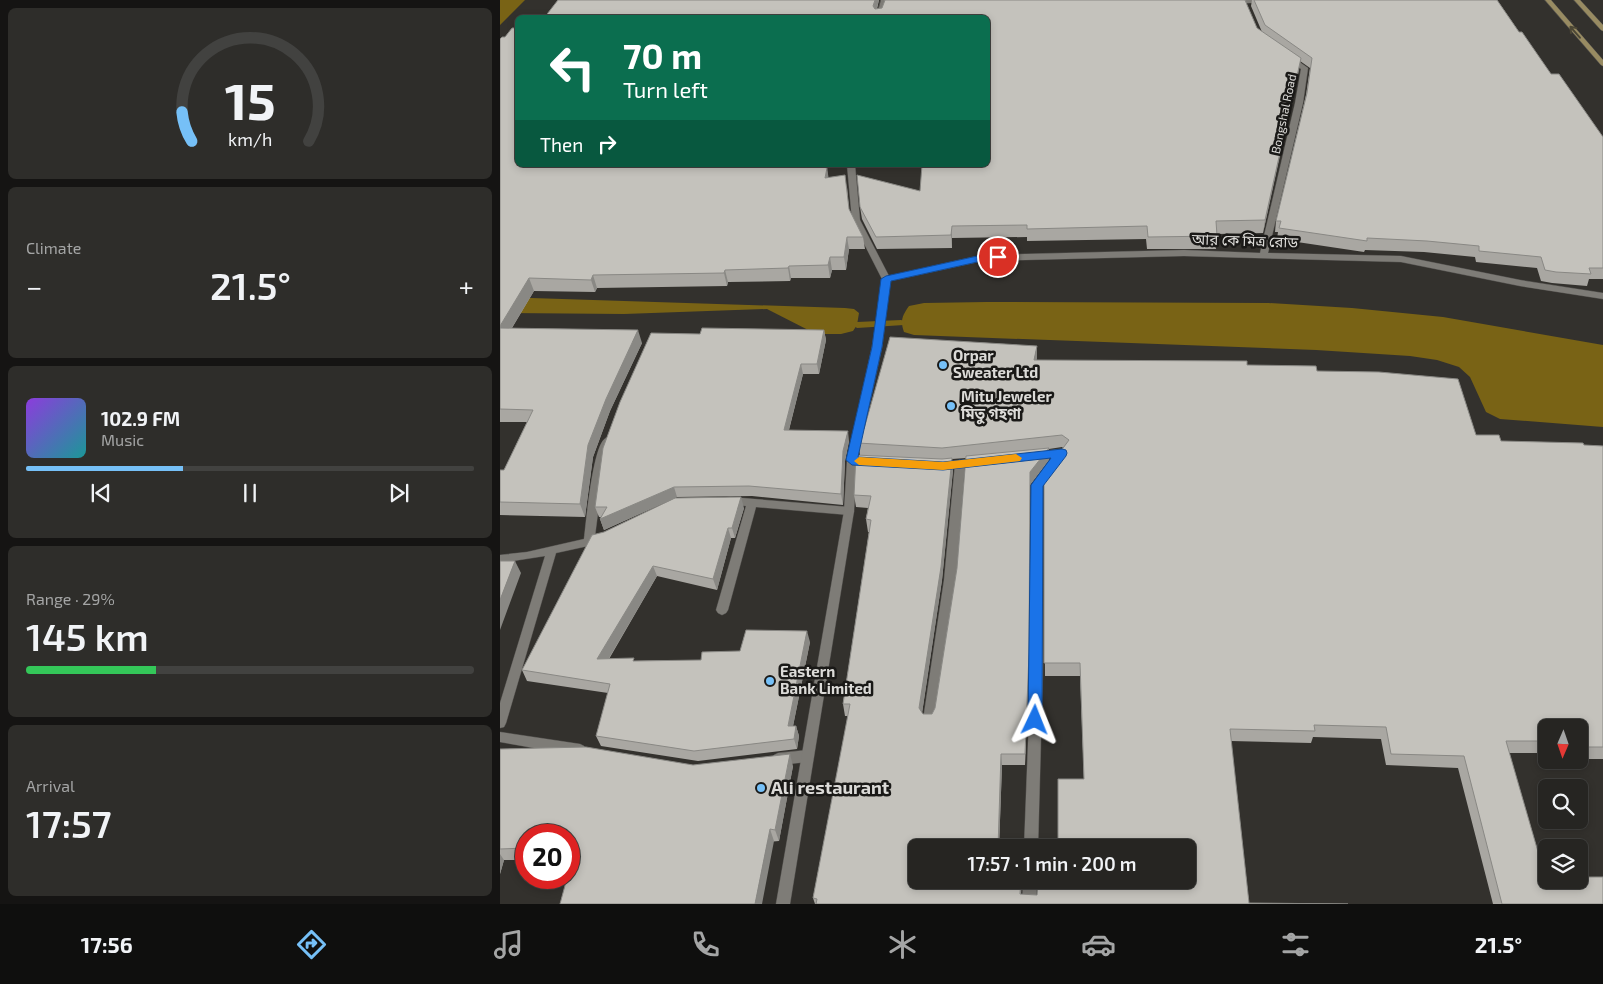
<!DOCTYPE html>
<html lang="en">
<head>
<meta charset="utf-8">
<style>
  :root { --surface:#262522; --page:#2e2d2a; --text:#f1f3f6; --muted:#a4a5a5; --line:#424240; --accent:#76c0f7 }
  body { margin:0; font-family:"Exo 2","Noto Sans Bengali",sans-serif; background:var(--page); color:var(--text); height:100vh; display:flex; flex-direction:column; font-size:19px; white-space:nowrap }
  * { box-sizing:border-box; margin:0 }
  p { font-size:16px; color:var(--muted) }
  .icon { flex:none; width:28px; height:28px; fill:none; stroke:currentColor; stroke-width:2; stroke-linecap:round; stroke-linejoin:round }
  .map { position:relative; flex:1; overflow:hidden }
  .details { display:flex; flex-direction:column; gap:8px; padding:8px; background:#151413; width:500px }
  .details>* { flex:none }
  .guide { position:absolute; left:15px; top:15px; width:475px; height:152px; border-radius:8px; box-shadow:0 2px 8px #0003,0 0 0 1px var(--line); background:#0b6e4f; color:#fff; overflow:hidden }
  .needle { width:32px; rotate:182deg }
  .buttons { position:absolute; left:1038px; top:719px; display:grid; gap:10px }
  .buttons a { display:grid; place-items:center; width:50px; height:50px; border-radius:8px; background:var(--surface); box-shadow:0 2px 8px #0003,0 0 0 1px var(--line); font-size:25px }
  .speed { position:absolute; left:15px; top:824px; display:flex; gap:10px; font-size:25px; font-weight:700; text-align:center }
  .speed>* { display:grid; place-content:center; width:65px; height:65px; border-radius:50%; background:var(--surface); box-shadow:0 2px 8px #0003,0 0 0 1px var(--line); line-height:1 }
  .speed .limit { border:8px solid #d22; background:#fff; color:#111 }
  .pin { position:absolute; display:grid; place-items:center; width:42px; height:42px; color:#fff; margin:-21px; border:2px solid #fff; border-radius:50%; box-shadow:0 1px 5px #0007 }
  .me { position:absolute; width:55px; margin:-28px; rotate:2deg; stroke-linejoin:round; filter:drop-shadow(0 0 4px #0008) }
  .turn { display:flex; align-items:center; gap:18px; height:105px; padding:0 25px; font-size:22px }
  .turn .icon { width:65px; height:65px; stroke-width:2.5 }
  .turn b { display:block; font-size:35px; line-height:42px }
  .then { display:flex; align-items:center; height:48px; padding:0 25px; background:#0003; gap:10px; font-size:19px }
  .big { font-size:38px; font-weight:600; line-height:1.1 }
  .details .card { flex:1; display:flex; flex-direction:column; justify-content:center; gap:8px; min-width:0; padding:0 18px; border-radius:8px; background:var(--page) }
  .details .dial { align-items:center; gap:0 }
  .dial svg { height:130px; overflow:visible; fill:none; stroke:var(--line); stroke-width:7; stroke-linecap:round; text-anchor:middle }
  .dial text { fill:var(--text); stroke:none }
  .song { display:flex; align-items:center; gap:15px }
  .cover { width:60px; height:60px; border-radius:8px; background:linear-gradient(135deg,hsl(270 70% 55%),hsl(180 70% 35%)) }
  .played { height:5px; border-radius:2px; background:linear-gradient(90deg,var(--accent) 35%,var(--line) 35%) }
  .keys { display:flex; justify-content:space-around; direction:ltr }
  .heat { display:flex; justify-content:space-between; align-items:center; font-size:28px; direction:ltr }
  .charge { height:8px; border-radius:4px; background:linear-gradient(90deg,#34c759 29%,var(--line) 0) }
  .trip { position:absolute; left:408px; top:839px; width:288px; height:50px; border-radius:8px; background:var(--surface); box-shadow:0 2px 8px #0003,0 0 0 1px var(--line); font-weight:600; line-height:50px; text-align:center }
  .menu { display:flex; height:80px; justify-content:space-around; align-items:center; background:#0f0f0e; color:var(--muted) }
  .menu .icon { width:35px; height:35px }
  .menu .current { color:var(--accent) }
  .menu b { font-size:22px; color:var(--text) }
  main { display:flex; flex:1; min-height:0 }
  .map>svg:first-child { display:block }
</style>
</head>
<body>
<main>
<section class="details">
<div class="card dial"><svg viewBox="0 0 100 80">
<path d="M14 69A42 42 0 1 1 86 69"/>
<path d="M14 69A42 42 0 0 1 8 51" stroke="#76c0f7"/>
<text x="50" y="56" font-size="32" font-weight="700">15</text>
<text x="50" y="72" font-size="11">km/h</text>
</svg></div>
<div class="card"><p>Climate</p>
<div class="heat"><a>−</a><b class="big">21.5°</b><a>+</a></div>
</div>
<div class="card">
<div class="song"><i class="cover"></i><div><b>102.9 FM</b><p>Music</p></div></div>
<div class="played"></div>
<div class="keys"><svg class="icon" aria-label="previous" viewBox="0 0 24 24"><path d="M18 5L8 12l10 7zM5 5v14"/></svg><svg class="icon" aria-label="pause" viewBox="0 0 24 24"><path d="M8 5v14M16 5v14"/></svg><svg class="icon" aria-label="next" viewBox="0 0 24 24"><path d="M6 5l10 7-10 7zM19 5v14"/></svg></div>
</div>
<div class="card"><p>Range · 29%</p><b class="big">145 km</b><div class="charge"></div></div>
<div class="card"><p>Arrival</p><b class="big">17:57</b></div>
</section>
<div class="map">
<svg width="1103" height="904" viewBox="0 0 1103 904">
  <rect width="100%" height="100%" fill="#33312d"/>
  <path fill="#796315" d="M 0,0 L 25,0 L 0,25 Z
    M 0,297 L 345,308 L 354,309 L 359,313 L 357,325 L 353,331 L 341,334 L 316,334 L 267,309 L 124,314 L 0,313 Z
    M 486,302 L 768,303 L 852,308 L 943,317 L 1103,345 L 1103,427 L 1000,419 L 986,412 L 970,377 L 959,367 L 937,360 L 910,356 L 816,350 L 414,335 L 404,332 C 400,321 402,316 409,306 L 424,303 Z"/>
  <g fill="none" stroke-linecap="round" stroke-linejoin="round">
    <path fill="#796315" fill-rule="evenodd" d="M 401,320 L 404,321 L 405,323 L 404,325 L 357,328 L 353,325 L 357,322 Z"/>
    <g stroke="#514f4c" stroke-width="1">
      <path id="lane" d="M 106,438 L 111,441 L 105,458 L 95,536 L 102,535 L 106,536 L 107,539 L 106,542 L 102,543 L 56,553 L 6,723 L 4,727 L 0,728 L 0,703 L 45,556 L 0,563 L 0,555 L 27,552 L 84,539 C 86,523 93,442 106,438 Z
        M 562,449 L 567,453 L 566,456 L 535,460 L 530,456 L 535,452 Z
        M 460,460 L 465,464 L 456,580 L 435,720 L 433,724 L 429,725 L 425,724 L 423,720 L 444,580 L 455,464 Z
        M 552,462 L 557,466 L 542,486 L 543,665 L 538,848 L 524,848 L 531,665 L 532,485 L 548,463 Z
        M 230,497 L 349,507 L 353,508 L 354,511 L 353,514 L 349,515 L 256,507 L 228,610 L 226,613 L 222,615 L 218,613 L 216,610 L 246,506 L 226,504 L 225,501 L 226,498 Z
        M 0,732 L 80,744 L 84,746 L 86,750 L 84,754 L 80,756 L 0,742 Z
        M 308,750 L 312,752 L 314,756 L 312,760 L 308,762 L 278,765 L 274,763 L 272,759 L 274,755 L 278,753 Z
        M 523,880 L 537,880 L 536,904 L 522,904 Z"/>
    </g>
    <g stroke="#514f4c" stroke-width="1">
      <path id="street" d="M 381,0 L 387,0 L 382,18 L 376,18 Z
        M 734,0 L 771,0 L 768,2 L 732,4 L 729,2 Z
        M 787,56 L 791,56 L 808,68 L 803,103 L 768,253 L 901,256 L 1020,280 L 1103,293 L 1103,299 L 1020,286 L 901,262 L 684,256 L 482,261 L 390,281 L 382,347 L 357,461 L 354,511 L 290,904 L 276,904 L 344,511 L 347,461 L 372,347 L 382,286 L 382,279 L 352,220 L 347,165 L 355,165 L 360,220 L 389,276 L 482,255 L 684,250 L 760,253 L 795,103 L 801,69 L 787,58 Z"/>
    </g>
    <g stroke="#514f4c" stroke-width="1">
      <path id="secondary" d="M 1045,0 L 1051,0 L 1103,60 L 1103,66 L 1101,65 Z
        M 1074,0 L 1080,0 L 1103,25 L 1103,31 L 1101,30 Z"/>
    </g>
    <use href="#lane" fill="#7e7c77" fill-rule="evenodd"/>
    <use href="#street" fill="#7e7c77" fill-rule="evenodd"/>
    <use href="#secondary" fill="#988b62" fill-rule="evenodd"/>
  </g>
  <path fill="#a9a7a2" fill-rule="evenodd" d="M 58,0 L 379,0 L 377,9 L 757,28 L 762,32 L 751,6 L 752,0 L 997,0 L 1019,32 L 1051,74 L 1103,137 L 1103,279 L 1089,279 L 1087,286 L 1052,283 L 1041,281 L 1037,268 L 976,262 L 975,257 L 924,252 L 865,250 L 864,252 L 777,239 L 778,232 L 775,232 L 776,221 L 806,95 L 810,68 L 800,61 L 763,233 L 717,234 L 716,249 L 647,249 L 646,239 L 527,241 L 527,237 L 452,238 L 452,248 L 377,249 L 362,219 L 360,207 L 420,191 L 488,18 Z
    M 0,39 L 18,165 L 327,168 L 328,178 L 347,187 L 349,210 L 363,237 L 365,249 L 349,249 L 346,270 L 332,270 L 330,278 L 291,278 L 290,281 L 228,282 L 227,286 L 97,288 L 95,292 L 34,291 L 12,328 L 142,343 L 110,411 L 93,457 L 85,517 L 0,515 L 0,470 L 4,470 L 27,422 L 0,422 Z
    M 324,330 L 326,340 L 319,374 L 303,374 L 289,430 L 349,441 L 345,461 L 343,505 L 252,496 L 177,497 L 104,530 L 100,519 L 102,517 L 99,517 L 95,507 L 200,334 Z
    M 537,358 L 536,360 L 747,365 L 817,371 L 976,435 L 1001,441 L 1103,446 L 1103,759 L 1079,759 L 1079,728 L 1046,728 L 1046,753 L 1009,753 L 1045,876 L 1103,904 L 993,904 L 958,768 L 886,765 L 881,739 L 813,737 L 811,743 L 731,741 L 749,903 L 848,904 L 315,904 L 313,898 L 348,716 L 345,716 L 343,704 L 369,532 L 368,532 L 366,519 L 368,508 L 356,507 L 354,495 L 360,455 L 358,443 L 364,429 ZM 562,447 L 563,448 L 544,474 L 545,676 L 580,676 L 584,779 L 686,880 L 537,895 L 521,894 L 522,880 L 416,880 L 416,848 L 499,848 L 502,765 L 525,765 L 529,665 L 530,485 L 549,460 L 549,449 ZM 466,458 L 457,568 L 435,708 L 432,714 L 423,714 L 422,713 L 442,580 L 453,470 L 452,459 Z
    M 244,508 L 235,538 L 231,538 L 217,590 L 157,576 L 109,659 L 135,661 L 201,660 L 240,651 L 310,642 L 293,726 L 296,726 L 299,736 L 297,749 L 198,761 L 101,746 L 96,736 L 108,693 L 27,681 L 22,670 L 104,532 Z
    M 0,749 L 193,765 L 293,766 L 279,841 L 69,859 L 69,835 L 26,835 L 26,860 L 4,860 L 0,874 Z"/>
  <path fill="#898884" d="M 375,0 L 379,0 L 374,18 L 373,6 Z
    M 801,58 L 799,70 L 763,233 L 765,220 Z
    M 327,168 L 329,180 L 325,178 Z
    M 452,226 L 452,248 L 451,235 Z
    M 347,237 L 349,249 L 346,270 L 344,257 Z
    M 330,257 L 332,270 L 330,278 L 328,265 Z
    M 289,266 L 291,278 L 290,281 L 288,268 Z
    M 225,270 L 228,282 L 227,286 L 224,273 Z
    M 93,275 L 97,288 L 95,292 L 91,280 Z
    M 29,278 L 34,291 L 4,341 L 0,331 L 0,326 Z
    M 138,330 L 142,343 L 110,411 L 93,457 L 85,517 L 80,504 L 88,445 L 106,399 Z
    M 324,330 L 326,340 L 319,374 L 317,364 Z
    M 537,346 L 537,358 L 535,373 L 534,360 Z
    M 301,364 L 303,374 L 286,441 L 284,430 Z
    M 348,431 L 349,441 L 345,461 L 343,505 L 341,494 L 343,451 Z
    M 549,448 L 549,460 L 530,485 L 529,665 L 525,765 L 530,472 Z
    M 452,458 L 453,470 L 442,580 L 421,720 L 419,708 Z
    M 174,487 L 177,497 L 104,530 L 100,519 Z
    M 241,497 L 244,508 L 235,538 L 232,528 Z
    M 228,528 L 231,538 L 217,590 L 213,579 Z
    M 15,561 L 21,573 L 0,630 L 0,600 Z
    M 153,566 L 157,576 L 102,670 L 97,659 Z
    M 307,631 L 310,642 L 291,736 L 288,726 Z
    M 296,726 L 299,736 L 297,749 L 294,739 Z
    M 290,754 L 293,766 L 279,841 L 275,830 Z
    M 501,754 L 502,765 L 499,848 L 498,848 Z
    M 270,829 L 274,841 L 262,904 L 255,904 Z
    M 0,854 L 4,860 L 0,874 Z"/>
  <path fill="#c4c2bc" stroke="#898884" d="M 58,0 L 375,0 L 373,6 L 375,9 L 382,8 L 385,0 L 745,0 L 757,28 L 801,58 L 765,220 L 716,221 L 717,236 L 648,237 L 647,226 L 527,229 L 527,225 L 452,226 L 451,235 L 376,237 L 360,207 L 357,175 L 420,191 L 422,165 L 488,165 L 488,18 L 44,18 Z
    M 754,0 L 997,0 L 1019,32 L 1022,32 L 1051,74 L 1059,74 L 1103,137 L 1103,268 L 1089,268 L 1091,274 L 1056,272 L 1045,270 L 1041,257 L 979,251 L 979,246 L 927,241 L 867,238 L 867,241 L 779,228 L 781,221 L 776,221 L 807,93 L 812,58 L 765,25 Z
    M 12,28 L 18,28 L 18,165 L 316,165 L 327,168 L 325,178 L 345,175 L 349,209 L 363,237 L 347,237 L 344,257 L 330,257 L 328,265 L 289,266 L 288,268 L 225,270 L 224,273 L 93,275 L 91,280 L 29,278 L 0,326 L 0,39 L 2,37 L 5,37 Z
    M 0,328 L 138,330 L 106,399 L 88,445 L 80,504 L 0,502 L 0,470 L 4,470 L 33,410 L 0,409 Z
    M 202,328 L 324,330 L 317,364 L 301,364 L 284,430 L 348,431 L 343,451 L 341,494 L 249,486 L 174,487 L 100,519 L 107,507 L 95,507 L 103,448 L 120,402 L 151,333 L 200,334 Z
    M 390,337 L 537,346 L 534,360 L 747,361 L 747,365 L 816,366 L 817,371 L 879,372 L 958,379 L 976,435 L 999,435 L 1001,441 L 1083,443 L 1084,445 L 1103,446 L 1103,747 L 1079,747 L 1079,728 L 1046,728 L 1046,741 L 1006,741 L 1045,876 L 1046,876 L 1046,880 L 1079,880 L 1079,877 L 1103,877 L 1103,904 L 1002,904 L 964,756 L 891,754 L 886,727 L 814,725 L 815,731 L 730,729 L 749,903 L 848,904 L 316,904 L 317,899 L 313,898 L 350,704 L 343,704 L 371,520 L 366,519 L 371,496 L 354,495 L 356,455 L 442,459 L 452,458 L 441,567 L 419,708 L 423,714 L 432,714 L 435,708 L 457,568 L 466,456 L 549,448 L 530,472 L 529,653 L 525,754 L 501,754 L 498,848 L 416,848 L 416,880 L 521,880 L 520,894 L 537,895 L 538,880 L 686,880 L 686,848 L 558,848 L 558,779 L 584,779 L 580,663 L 544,663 L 544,474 L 569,440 L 562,435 L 442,448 L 358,443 L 361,429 L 364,429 Z
    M 241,497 L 232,528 L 228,528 L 213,579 L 153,566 L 97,659 L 134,658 L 133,661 L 201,660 L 202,652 L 240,651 L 246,630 L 307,631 L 288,726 L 296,726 L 294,739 L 194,751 L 96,736 L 110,684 L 22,670 L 92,535 L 104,532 L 175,498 Z
    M 0,561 L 15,561 L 0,600 Z
    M 86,747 L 193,765 L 290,754 L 275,830 L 270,829 L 255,904 L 60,904 L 67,878 L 69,878 L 69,871 L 75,848 L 69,848 L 69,835 L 26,835 L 26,848 L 0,849 L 0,749 Z"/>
  <defs><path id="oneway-shaft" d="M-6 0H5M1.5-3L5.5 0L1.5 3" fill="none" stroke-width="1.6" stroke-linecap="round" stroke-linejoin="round" transform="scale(1.25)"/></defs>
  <use stroke="#4c4735" href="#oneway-shaft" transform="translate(1075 32) rotate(-131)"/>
  <path fill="#1a73e8" stroke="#114b97" d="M 482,255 L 498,255 L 503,257 L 498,260 L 482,261 L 391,281 L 382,347 L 358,457 L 443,462 L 562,449 L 566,450 L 567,453 L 566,456 L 543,486 L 542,720 L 540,724 L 535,726 L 530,724 L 528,720 L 531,485 L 551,458 L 443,470 L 352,465 L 346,460 L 372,347 L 381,279 L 386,276 Z"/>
  <path fill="#f59e0b" d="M 516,454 L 522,458 L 520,461 L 443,470 L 359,465 L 354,461 L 359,457 L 443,462 Z"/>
  <g fill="#76c0f7" stroke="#1a1917" stroke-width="2">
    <circle cx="443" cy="365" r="5"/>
    <circle cx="451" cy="406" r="5"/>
    <circle cx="270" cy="681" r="5"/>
    <circle cx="261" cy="788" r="5"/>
  </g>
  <g text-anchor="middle" stroke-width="5" stroke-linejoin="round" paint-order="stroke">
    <g font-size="12" fill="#dcdbd8" stroke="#1a1917">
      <text transform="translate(784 114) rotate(-78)" y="4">Bongshal Road</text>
    </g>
    <g font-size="15" fill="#dcdbd8" stroke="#1a1917">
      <text transform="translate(745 241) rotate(2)" y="5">আর কে মিত্র রোড</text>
    </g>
    <g font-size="15" font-weight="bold" fill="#dcdbd8" stroke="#1a1917" text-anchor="start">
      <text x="453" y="361">Orpar<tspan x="453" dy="17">Sweater Ltd</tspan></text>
      <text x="461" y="402">Mitu Jeweler<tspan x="461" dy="17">মিতু গহণা</tspan></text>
      <text x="280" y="677">Eastern<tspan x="280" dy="17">Bank Limited</tspan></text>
    </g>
    <g font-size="18" font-weight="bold" fill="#dcdbd8" stroke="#1a1917" text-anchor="start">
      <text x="271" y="794">Ali restaurant</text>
    </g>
  </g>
</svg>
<div class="buttons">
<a><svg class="needle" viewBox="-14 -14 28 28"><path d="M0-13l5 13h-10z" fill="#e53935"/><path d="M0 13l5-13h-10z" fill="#a4a5a5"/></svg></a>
<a><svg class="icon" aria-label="search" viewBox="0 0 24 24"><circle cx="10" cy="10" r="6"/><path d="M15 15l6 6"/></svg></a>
<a><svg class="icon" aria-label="layers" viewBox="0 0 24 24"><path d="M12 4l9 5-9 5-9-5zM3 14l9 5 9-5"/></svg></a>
</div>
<div class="speed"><div class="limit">20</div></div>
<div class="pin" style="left:498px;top:257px;background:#d93025"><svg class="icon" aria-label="arrive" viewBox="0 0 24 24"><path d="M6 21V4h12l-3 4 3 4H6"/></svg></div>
<svg class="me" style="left:535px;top:720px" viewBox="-20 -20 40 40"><path d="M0-17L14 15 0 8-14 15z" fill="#1a73e8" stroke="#fff" stroke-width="4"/></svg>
<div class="trip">17:57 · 1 min · 200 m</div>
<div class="guide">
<div class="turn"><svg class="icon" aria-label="left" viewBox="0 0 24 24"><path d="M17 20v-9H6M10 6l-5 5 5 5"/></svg><div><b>70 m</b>Turn left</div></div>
<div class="then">Then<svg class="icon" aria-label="right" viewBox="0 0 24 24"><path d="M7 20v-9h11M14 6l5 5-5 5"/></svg></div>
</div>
</div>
</main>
<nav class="menu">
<b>17:56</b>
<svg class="icon current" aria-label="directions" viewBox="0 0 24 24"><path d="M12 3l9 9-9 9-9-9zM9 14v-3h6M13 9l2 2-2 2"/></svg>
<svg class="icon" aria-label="music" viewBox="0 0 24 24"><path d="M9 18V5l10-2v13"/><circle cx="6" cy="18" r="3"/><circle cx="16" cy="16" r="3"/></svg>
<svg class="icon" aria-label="phone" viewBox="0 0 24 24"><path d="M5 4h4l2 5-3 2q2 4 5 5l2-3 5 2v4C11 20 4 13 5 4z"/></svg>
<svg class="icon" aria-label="climate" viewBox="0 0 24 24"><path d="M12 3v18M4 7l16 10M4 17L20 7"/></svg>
<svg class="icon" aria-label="car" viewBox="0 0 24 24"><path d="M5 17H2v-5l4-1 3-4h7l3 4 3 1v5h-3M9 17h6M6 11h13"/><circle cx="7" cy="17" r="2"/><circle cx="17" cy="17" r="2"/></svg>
<svg class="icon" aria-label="filters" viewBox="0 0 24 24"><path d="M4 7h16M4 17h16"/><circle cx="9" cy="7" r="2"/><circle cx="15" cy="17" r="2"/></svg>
<b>21.5°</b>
</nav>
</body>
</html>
